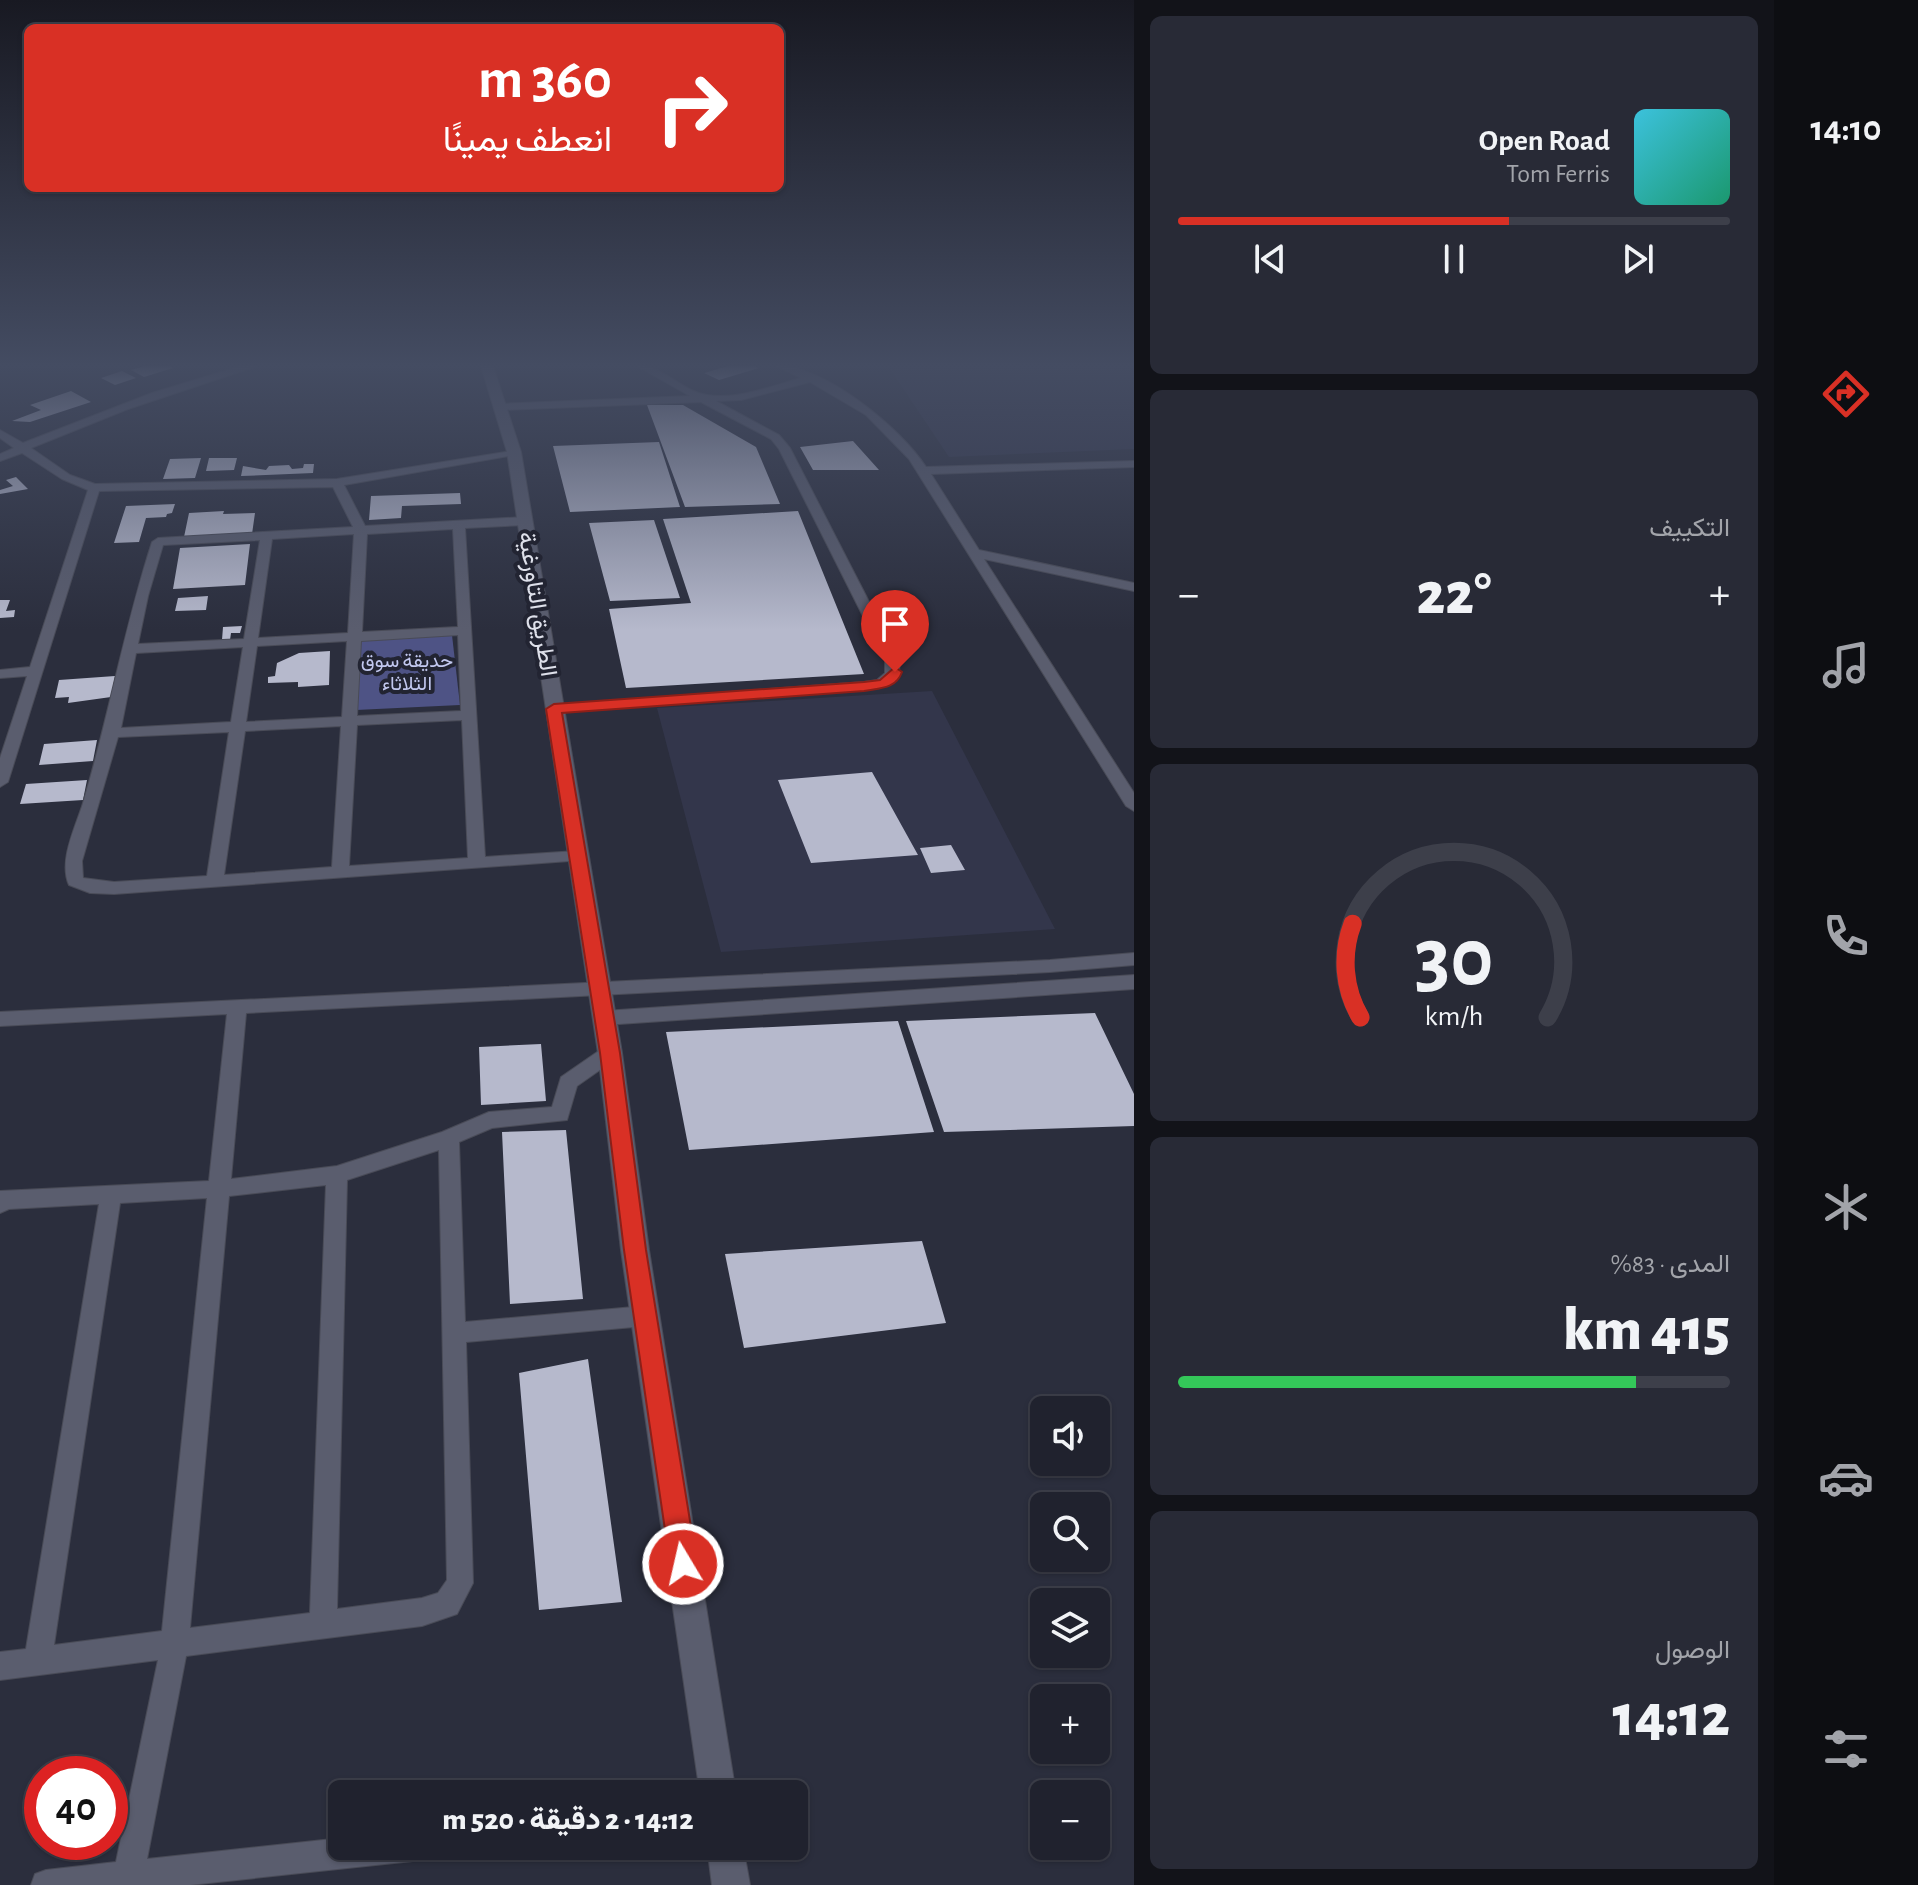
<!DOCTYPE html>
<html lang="ar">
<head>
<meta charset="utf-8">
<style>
  :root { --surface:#20222e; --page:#282a36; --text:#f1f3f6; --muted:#a2a4aa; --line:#3d3f4a; --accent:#d93025 }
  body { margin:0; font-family:"Alegreya Sans",Vazirmatn,sans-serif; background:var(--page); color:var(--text); direction:rtl; height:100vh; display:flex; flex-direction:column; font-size:30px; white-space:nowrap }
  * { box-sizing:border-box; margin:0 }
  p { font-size:26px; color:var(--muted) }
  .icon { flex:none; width:44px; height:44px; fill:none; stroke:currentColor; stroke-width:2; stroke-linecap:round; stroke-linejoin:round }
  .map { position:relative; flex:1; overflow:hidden; direction:ltr }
  .panel { display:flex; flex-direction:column; gap:16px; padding:16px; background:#121319; width:640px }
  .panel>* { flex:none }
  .top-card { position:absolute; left:24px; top:24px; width:760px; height:168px; border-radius:12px; box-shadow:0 2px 6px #0004,0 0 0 2px var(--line); direction:rtl; background:#d93025; color:#fff; overflow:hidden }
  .fabs { position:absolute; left:1030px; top:1396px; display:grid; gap:16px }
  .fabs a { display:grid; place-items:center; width:80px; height:80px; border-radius:12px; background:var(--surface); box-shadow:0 2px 6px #0004,0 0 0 2px var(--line); font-size:40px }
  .speed { position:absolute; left:24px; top:1756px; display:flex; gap:16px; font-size:40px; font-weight:700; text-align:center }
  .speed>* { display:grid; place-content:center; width:104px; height:104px; border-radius:50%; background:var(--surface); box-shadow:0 2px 6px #0004,0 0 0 2px var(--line); line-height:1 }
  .speed .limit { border:12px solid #d22; background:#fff; color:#111 }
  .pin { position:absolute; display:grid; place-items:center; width:68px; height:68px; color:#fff; margin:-82px -34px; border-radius:50% 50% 50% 0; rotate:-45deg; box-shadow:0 0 8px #0007 }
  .pin .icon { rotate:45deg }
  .me { position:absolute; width:88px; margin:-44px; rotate:351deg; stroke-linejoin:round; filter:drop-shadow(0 0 6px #0008) }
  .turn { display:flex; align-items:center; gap:28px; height:168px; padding:0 40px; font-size:36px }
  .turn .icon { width:104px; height:104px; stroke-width:2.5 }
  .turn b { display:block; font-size:56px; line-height:68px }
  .big { font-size:60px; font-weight:800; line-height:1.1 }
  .panel .widget { flex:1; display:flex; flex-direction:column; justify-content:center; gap:12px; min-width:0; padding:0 28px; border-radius:12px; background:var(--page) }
  .panel .dial { align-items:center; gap:0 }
  .dial svg { height:208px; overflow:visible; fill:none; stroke:var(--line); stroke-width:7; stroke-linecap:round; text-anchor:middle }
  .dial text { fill:var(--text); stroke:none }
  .song { display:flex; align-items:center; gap:24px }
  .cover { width:96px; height:96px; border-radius:12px; background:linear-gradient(135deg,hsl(190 70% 55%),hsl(160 70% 35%)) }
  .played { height:8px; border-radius:4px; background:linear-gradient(90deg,var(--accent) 60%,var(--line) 60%) }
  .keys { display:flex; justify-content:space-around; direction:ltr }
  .heat { display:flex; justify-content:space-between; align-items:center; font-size:44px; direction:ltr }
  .charge { height:12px; border-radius:6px; background:linear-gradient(90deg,#34c759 83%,var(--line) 0) }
  .trip { position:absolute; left:328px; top:1780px; width:480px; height:80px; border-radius:12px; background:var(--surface); box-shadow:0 2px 6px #0004,0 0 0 2px var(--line); font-weight:800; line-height:80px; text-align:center; direction:rtl }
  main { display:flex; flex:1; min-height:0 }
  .tab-bar { display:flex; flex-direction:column; width:144px; justify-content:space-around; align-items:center; background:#0d0e12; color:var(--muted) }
  .tab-bar .icon { width:56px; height:56px }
  .tab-bar .active { color:var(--accent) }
  .tab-bar b { font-size:36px; color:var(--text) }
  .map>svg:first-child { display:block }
</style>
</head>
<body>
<main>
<nav class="tab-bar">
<b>14:10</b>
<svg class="icon active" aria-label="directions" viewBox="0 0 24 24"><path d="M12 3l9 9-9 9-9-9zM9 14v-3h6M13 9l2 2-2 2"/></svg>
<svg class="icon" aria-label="music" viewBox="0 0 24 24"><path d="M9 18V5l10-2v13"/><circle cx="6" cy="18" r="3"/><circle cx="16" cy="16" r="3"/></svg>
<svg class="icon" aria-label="phone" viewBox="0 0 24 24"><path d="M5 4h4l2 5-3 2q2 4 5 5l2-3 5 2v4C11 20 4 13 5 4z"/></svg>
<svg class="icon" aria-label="climate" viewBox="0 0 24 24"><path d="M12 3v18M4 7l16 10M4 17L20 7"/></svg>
<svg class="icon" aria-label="car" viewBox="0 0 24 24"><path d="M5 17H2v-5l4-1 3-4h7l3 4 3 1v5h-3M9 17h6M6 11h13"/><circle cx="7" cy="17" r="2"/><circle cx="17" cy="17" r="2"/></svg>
<svg class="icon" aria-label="filters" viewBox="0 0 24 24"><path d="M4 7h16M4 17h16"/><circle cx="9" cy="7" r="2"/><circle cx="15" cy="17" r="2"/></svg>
</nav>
<section class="panel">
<div class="widget">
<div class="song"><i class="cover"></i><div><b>Open Road</b><p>Tom Ferris</p></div></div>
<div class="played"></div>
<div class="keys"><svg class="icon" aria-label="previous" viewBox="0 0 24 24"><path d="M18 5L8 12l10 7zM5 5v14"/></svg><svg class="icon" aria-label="pause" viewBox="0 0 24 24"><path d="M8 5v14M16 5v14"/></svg><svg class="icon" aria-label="next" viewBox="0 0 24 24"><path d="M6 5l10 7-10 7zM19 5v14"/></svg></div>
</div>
<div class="widget"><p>التكييف</p>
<div class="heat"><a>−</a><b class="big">22°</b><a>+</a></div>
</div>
<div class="widget dial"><svg viewBox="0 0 100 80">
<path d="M14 69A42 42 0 1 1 86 69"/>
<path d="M14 69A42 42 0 0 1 11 33" stroke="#d93025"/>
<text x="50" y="56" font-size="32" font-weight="700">30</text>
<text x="50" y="72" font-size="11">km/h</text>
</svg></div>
<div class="widget"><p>المدى · 83%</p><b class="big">415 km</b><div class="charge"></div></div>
<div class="widget"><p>الوصول</p><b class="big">14:12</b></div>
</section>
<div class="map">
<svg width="1134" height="1885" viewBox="0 0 1134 1885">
  <rect width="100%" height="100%" fill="#2b2e3d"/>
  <path fill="#33364b" d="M 888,366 L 1127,366 L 1134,372 L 1134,449 L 949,457 Z
    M 932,691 L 1055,929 L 721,952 L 657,708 Z"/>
  <path fill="#4e5385" d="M 452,635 L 460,705 L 356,710 L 359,638 Z"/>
  <path fill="#b6b9cc" d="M 144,366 L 169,366 L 173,368 L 144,377 L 131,370 Z
    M 728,366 L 754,366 L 759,368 L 719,380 L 704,373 Z
    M 122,371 L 136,378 L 115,385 L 101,378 Z
    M 71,391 L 91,402 L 30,422 L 12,421 L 41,410 L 30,405 Z
    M 647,405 L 683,405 L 756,447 L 780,504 L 685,507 Z
    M 853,441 L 879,470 L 813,470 L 800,447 Z
    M 659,442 L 680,507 L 570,512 L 553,446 Z
    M 201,458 L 195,478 L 163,479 L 170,459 Z
    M 209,458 L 237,458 L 234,470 L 206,471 Z
    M 304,464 L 314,464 L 313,473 L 241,476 L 243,466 L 266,470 L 269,466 L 289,465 L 292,469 L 303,468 Z
    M 16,477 L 28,489 L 0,494 L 0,490 L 13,486 L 6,480 Z
    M 460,493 L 461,504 L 402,506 L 401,518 L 369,520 L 371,496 Z
    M 175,504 L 172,513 L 167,514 L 166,517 L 146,518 L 139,542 L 114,543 L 126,506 Z
    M 224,511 L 223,514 L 255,513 L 252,534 L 184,537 L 189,513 Z
    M 798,511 L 864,674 L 626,688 L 609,609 L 691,603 L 663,519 Z
    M 654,520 L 680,598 L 610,601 L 589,523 Z
    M 250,544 L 245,585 L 173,589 L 180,548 Z
    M 208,596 L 206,610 L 175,611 L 178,598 Z
    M 0,600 L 10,600 L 6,611 L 15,610 L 14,617 L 0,618 Z
    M 242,626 L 240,633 L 231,633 L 230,640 L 222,640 L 223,627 Z
    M 330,651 L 329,685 L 298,687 L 298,682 L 268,683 L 268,677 L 275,676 L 277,663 L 299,653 Z
    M 115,676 L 111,697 L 68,703 L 69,697 L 55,698 L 59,680 Z
    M 97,740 L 93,761 L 39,765 L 44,744 Z
    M 872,772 L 918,855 L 811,863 L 778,780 Z
    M 87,780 L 83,800 L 20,804 L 26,784 Z
    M 951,845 L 965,870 L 931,873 L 920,848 Z
    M 1095,1013 L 1134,1094 L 1134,1126 L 944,1132 L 906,1021 Z
    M 898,1021 L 934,1132 L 689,1150 L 666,1032 Z
    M 541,1044 L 546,1101 L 481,1105 L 479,1047 Z
    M 566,1130 L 583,1299 L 510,1304 L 502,1132 Z
    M 922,1241 L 946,1323 L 744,1348 L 725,1254 Z
    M 588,1359 L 622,1602 L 539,1610 L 519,1373 Z"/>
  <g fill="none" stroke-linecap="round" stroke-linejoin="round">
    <g stroke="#494b57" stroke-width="2">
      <path id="minor" d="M 241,366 L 257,366 L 128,409 L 31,448 L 70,475 L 95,484 L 337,479 L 518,450 L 518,454 L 514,455 L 344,485 L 365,526 L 525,517 L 531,521 L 525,525 L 465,528 L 485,857 L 577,851 L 585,856 L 583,860 L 114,894 L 90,893 L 69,885 C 58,861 76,826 83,803 C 109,716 124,628 152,542 L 158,538 L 353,527 L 333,487 L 99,491 L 8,782 L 0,787 L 0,758 L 27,676 L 0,678 L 0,670 L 30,667 L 88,490 L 62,479 L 22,453 L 0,461 L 0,454 L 14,448 L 0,438 L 0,430 L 23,443 L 152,393 ZM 453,529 L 458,627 L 362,632 L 367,534 ZM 354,534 L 348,633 L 258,638 L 272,539 ZM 260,540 L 244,639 L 138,644 L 148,596 L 163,545 ZM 458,635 L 461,711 L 357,716 L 361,641 ZM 347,641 L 342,717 L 246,722 L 257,646 ZM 243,647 L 231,722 L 121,728 L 136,653 ZM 462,720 L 468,858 L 349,866 L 357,725 ZM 341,726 L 332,867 L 224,875 L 245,731 ZM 229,732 L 207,876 L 114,882 L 83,878 L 82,861 L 118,737 Z
        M 637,366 C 663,365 681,391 707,395 C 737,400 772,386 801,378 L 777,366 C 823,364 902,429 926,467 L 1134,461 L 1134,467 L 931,474 L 979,550 L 1134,583 L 1134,591 L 984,559 L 1134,793 L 1134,811 L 1126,806 L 909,459 L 866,415 L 810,382 L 741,400 L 716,401 L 779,435 L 790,448 L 899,660 C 903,684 884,688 864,690 L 549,712 L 549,706 L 554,705 L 864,682 L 877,680 L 885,673 L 885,660 L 779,449 L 771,439 L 701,402 L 499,410 L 494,407 L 499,404 L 690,396 Z
        M 1134,953 L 1134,965 L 1050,972 L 246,1013 L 231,1179 L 337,1166 L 442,1132 L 489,1112 L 552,1107 L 561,1077 L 603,1048 L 617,1048 L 620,1053 L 617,1058 L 577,1086 L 567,1120 L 492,1128 L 459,1142 L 465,1322 L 645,1306 L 653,1309 L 657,1316 L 653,1323 L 645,1326 L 466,1342 L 473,1583 L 457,1614 L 422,1626 L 186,1656 L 147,1859 L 342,1838 L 342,1846 L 428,1846 L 424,1857 L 413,1861 L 190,1885 L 31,1885 L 35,1874 L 46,1870 L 116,1862 L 158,1660 L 0,1680 L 0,1652 L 26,1649 L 99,1204 L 9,1209 L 0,1213 L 0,1191 L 209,1181 L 227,1014 L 0,1026 L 0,1012 L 1050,960 ZM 439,1150 L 447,1580 L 438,1593 L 422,1598 L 337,1609 L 347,1180 ZM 326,1185 L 310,1613 L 190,1628 L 229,1196 ZM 207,1198 L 162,1631 L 54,1645 L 120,1203 Z
        M 1134,975 L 1134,989 L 604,1025 L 597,1023 L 594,1018 L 597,1013 L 604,1011 Z"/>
    </g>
    <g stroke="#494b57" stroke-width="2">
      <path id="tertiary" d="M 481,366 L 493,366 L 521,452 L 622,1053 L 649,1250 L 736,1794 L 700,1794 L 621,1250 L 598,1053 L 507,452 Z
        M 707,1846 L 743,1846 L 750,1885 L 712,1885 Z"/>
    </g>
    <use href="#minor" fill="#5a5d6e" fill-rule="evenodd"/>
    <use href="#tertiary" fill="#5a5d6e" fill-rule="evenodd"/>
  </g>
  <linearGradient id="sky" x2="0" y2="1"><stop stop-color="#181922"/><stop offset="0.58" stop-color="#444c62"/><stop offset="1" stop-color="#444c62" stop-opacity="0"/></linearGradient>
  <rect width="1134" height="630" fill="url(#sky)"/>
  <path fill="#d93025" stroke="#8d1f18" stroke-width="2" d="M 895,667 L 902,672 C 896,689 880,688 864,691 L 562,713 L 620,1053 L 646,1250 L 697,1564 L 693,1573 L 683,1577 L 674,1573 L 670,1564 L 624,1250 L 600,1053 L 546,709 L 554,704 L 864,682 L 880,680 Z"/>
  <g text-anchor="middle" stroke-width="8" stroke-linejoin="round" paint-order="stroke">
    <g font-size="20" fill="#c2c8ef" stroke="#222432">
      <text x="407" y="667">حديقة سوق<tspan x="407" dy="23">الثلاثاء</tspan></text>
    </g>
    <g font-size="24" fill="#dee0ea" stroke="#222432">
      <text transform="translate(538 604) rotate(81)" y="8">الطريق التاورغية</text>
    </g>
  </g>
</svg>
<div class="fabs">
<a><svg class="icon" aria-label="sound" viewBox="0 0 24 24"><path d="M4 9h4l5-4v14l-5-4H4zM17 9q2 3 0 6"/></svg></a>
<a><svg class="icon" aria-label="search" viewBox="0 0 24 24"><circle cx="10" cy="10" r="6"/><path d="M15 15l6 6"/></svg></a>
<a><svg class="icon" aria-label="layers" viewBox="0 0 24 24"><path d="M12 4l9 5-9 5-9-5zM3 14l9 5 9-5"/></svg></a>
<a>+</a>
<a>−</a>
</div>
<div class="speed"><div class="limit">40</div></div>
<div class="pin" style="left:895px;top:672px;background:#d93025"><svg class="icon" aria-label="arrive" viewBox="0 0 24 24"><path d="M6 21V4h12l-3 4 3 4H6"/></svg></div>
<svg class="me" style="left:683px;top:1564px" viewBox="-20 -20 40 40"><circle r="17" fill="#d93025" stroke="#fff" stroke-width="3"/><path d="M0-11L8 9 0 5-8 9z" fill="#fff"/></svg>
<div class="trip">14:12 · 2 دقيقة · 520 m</div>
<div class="top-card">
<div class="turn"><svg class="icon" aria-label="right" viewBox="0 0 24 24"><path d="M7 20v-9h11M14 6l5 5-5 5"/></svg><div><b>360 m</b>انعطف يمينًا</div></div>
</div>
</div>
</main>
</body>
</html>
